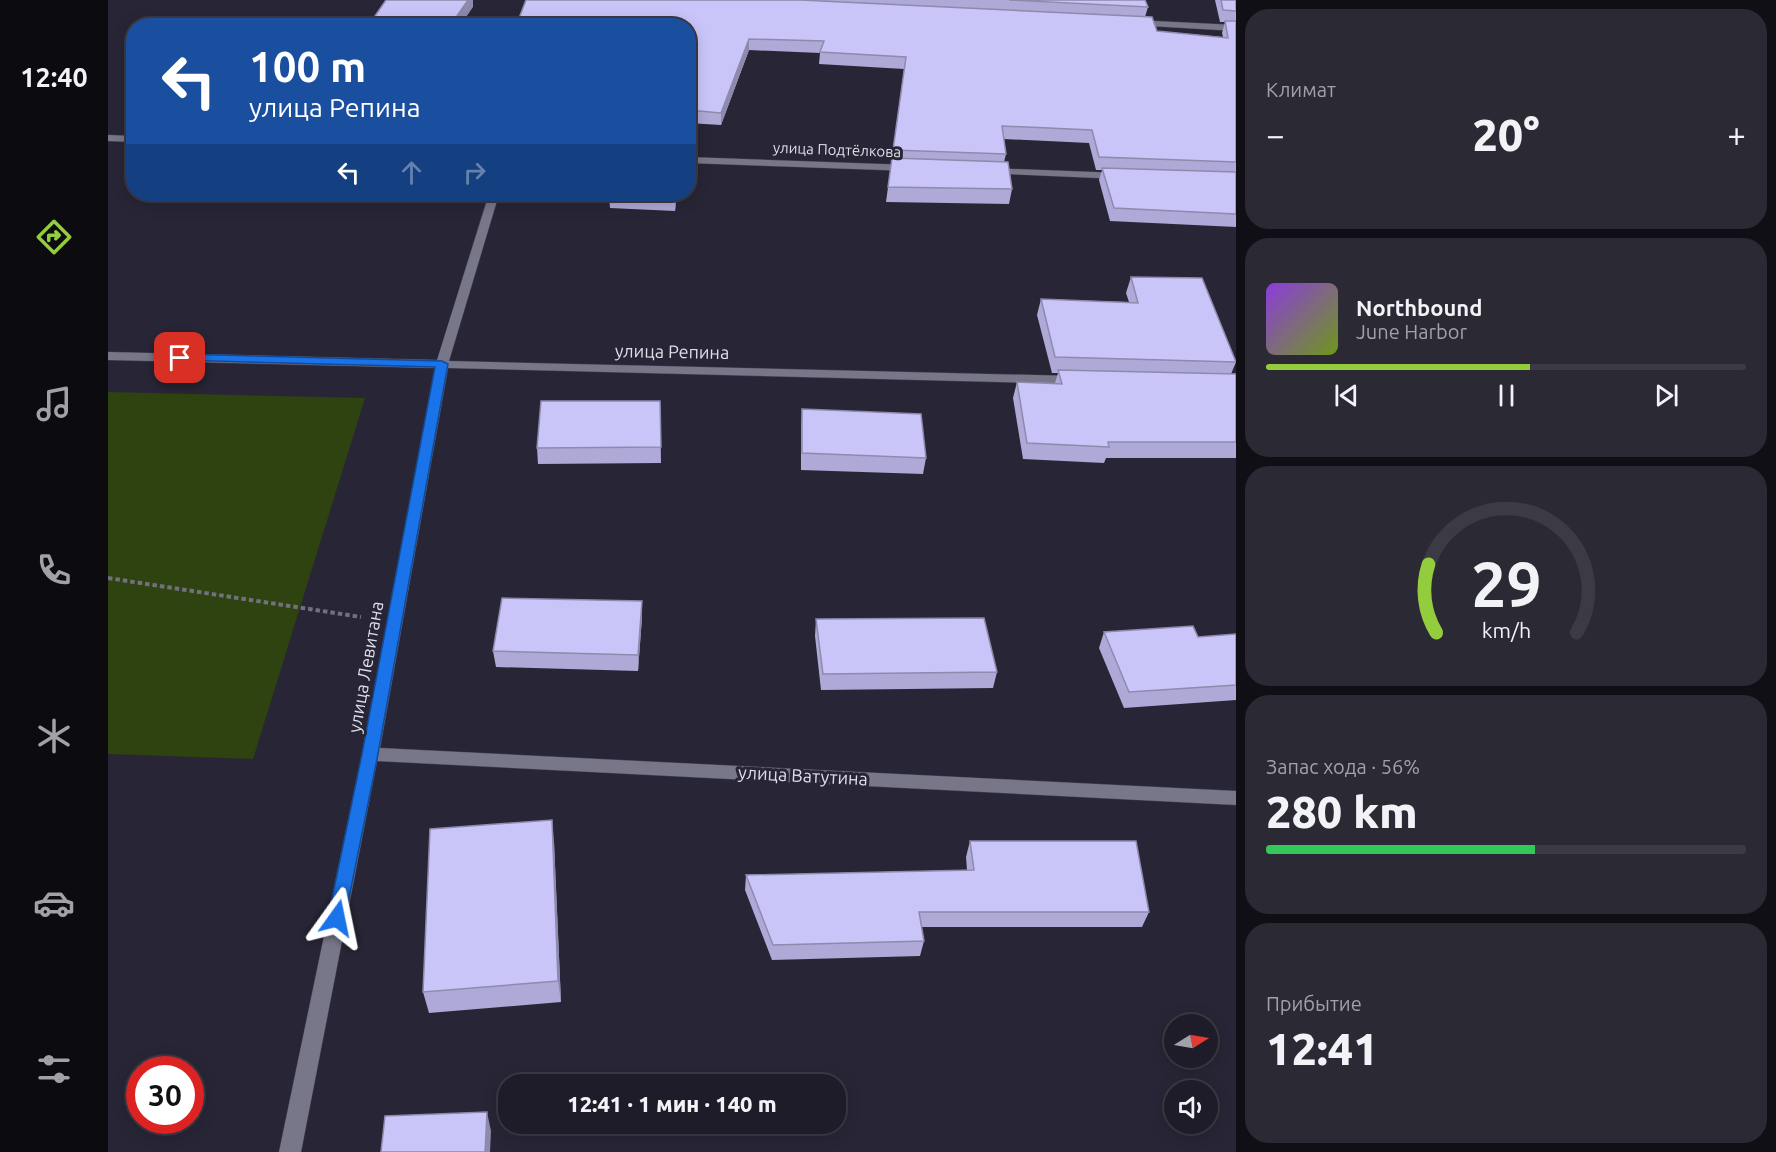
<!DOCTYPE html>
<html lang="ru">
<head>
<meta charset="utf-8">
<style>
  :root { --surface:#1e1c28; --page:#2b2934; --text:#f1f3f6; --muted:#a1a1a8; --line:#3c3a45; --accent:#93cd3e }
  body { margin:0; font-family:Ubuntu,sans-serif; background:var(--page); color:var(--text); height:100vh; display:flex; flex-direction:column; font-size:22px; white-space:nowrap }
  * { box-sizing:border-box; margin:0 }
  p { font-size:20px; color:var(--muted) }
  .icon { flex:none; width:33px; height:33px; fill:none; stroke:currentColor; stroke-width:2; stroke-linecap:round; stroke-linejoin:round }
  .map { position:relative; flex:1; overflow:hidden }
  .panel { display:flex; flex-direction:column; gap:9px; padding:9px; background:#100f16; width:540px }
  .panel>* { flex:none }
  .hud { position:absolute; left:18px; top:18px; width:570px; height:183px; border-radius:24px; box-shadow:0 3px 15px #0003,0 0 0 2px var(--line); background:#1a4fa0; color:#fff; overflow:hidden }
  .needle { width:39px; rotate:79deg }
  .fabs { position:absolute; left:1056px; top:1014px; display:grid; gap:12px }
  .fabs a { display:grid; place-items:center; width:54px; height:54px; border-radius:50%; background:var(--surface); box-shadow:0 3px 15px #0003,0 0 0 2px var(--line); font-size:30px }
  .speed { position:absolute; left:18px; top:1056px; display:flex; gap:12px; font-size:30px; font-weight:700; text-align:center }
  .speed>* { display:grid; place-content:center; width:78px; height:78px; border-radius:50%; background:var(--surface); box-shadow:0 3px 15px #0003,0 0 0 2px var(--line); line-height:1 }
  .speed .limit { border:9px solid #d22; background:#fff; color:#111 }
  .pin { position:absolute; display:grid; place-items:center; width:51px; height:51px; color:#fff; margin:-26px; border-radius:12px; box-shadow:0 3px 9px #0006 }
  .me { position:absolute; width:66px; margin:-33px; rotate:12deg; stroke-linejoin:round; filter:drop-shadow(0 0 4px #0008) }
  .turn { display:flex; align-items:center; gap:21px; height:126px; padding:0 24px; font-size:27px }
  .turn .icon { width:78px; height:78px; stroke-width:2.5 }
  .turn b { display:block; font-size:42px; line-height:51px }
  .lanes { display:flex; align-items:center; height:57px; padding:0 24px; background:#0003; justify-content:center; gap:30px; direction:ltr }
  .lanes .off { opacity:.35 }
  .big { font-size:45px; font-weight:800; line-height:1.1 }
  .panel .card { flex:1; display:flex; flex-direction:column; justify-content:center; gap:9px; min-width:0; padding:0 21px; border-radius:24px; background:var(--page) }
  .panel .dial { align-items:center; gap:0 }
  .dial svg { height:156px; overflow:visible; fill:none; stroke:var(--line); stroke-width:7; stroke-linecap:round; text-anchor:middle }
  .dial text { fill:var(--text); stroke:none }
  .song { display:flex; align-items:center; gap:18px }
  .cover { width:72px; height:72px; border-radius:9px; background:linear-gradient(135deg,hsl(270 70% 55%),hsl(80 70% 35%)) }
  .played { height:6px; border-radius:3px; background:linear-gradient(90deg,var(--accent) 55%,var(--line) 55%) }
  .keys { display:flex; justify-content:space-around; direction:ltr }
  .heat { display:flex; justify-content:space-between; align-items:center; font-size:33px; direction:ltr }
  .charge { height:9px; border-radius:4px; background:linear-gradient(90deg,#34c759 56%,var(--line) 0) }
  .trip { position:absolute; left:390px; top:1074px; width:348px; height:60px; border-radius:24px; background:var(--surface); box-shadow:0 3px 15px #0003,0 0 0 2px var(--line); font-weight:800; line-height:60px; text-align:center }
  main { display:flex; flex:1; min-height:0 }
  .menu { display:flex; flex-direction:column; width:108px; justify-content:space-around; align-items:center; background:#0c0b10; color:var(--muted) }
  .menu .icon { width:42px; height:42px }
  .menu .active { color:var(--accent) }
  .menu b { font-size:27px; color:var(--text) }
  .map>svg:first-child { display:block }
</style>
</head>
<body>
<main>
<nav class="menu">
<b>12:40</b>
<svg class="icon active" aria-label="directions" viewBox="0 0 24 24"><path d="M12 3l9 9-9 9-9-9zM9 14v-3h6M13 9l2 2-2 2"/></svg>
<svg class="icon" aria-label="music" viewBox="0 0 24 24"><path d="M9 18V5l10-2v13"/><circle cx="6" cy="18" r="3"/><circle cx="16" cy="16" r="3"/></svg>
<svg class="icon" aria-label="phone" viewBox="0 0 24 24"><path d="M5 4h4l2 5-3 2q2 4 5 5l2-3 5 2v4C11 20 4 13 5 4z"/></svg>
<svg class="icon" aria-label="climate" viewBox="0 0 24 24"><path d="M12 3v18M4 7l16 10M4 17L20 7"/></svg>
<svg class="icon" aria-label="car" viewBox="0 0 24 24"><path d="M5 17H2v-5l4-1 3-4h7l3 4 3 1v5h-3M9 17h6M6 11h13"/><circle cx="7" cy="17" r="2"/><circle cx="17" cy="17" r="2"/></svg>
<svg class="icon" aria-label="filters" viewBox="0 0 24 24"><path d="M4 7h16M4 17h16"/><circle cx="9" cy="7" r="2"/><circle cx="15" cy="17" r="2"/></svg>
</nav>
<div class="map">
<svg width="1128" height="1152" viewBox="0 0 1128 1152">
  <rect width="100%" height="100%" fill="#282636"/>
  <path fill="#2e4310" d="M 0,392 L 257,398 L 145,759 L 0,754 Z"/>
  <g fill="none" stroke-linecap="round" stroke-linejoin="round">
    <g stroke="#42414e" stroke-width="1">
      <path id="street" d="M 1026,20 L 1128,25 L 1128,31 L 1023,25 L 1022,23 Z
        M 0,135 L 26,136 L 26,142 L 0,141 Z
        M 580,157 L 802,165 L 807,168 L 802,171 L 580,163 Z
        M 880,168 L 1012,173 L 1017,176 L 1012,179 L 876,173 L 875,171 Z
        M 381,194 L 391,194 L 341,361 L 966,376 L 972,380 L 966,384 L 340,368 L 272,748 L 1128,791 L 1128,805 L 269,761 L 193,1152 L 171,1152 L 254,754 L 327,368 L 0,360 L 0,352 L 329,360 Z"/>
    </g>
    <path stroke="#72707e" stroke-width="4" stroke-dasharray="4.5 3" stroke-linecap="butt" d="M 0,578 L 253,617"/>
    <use href="#street" fill="#787689" fill-rule="evenodd"/>
  </g>
  <path fill="#aea9d6" d="M 418,0 L 1037,0 L 1040,7 L 1037,17 L 1049,31 L 1115,37 L 1114,33 L 1117,22 L 1112,22 L 1107,0 L 1128,0 L 1128,227 L 1002,221 L 991,180 L 994,170 L 988,170 L 981,143 L 896,139 L 898,154 L 896,162 L 904,189 L 901,204 L 778,202 L 796,69 L 711,64 L 712,53 L 641,50 L 613,125 L 580,123 L 580,26 Z
    M 34,194 L 123,194 L 35,195 Z
    M 217,194 L 235,194 L 230,201 Z
    M 569,194 L 567,211 L 502,208 L 501,195 Z
    M 1023,277 L 1128,362 L 1123,374 L 1128,374 L 1128,458 L 998,458 L 996,463 L 915,459 L 905,398 L 909,382 L 947,383 L 950,373 L 944,373 L 929,315 L 933,299 L 1021,302 L 1018,293 Z
    M 552,401 L 553,463 L 430,464 L 429,448 Z
    M 694,409 L 818,458 L 815,474 L 693,470 L 693,425 Z
    M 534,617 L 530,671 L 388,667 L 385,651 Z
    M 708,619 L 889,672 L 885,688 L 713,690 L 707,636 Z
    M 996,632 L 1090,637 L 1128,634 L 1128,700 L 1016,708 L 991,648 Z
    M 862,841 L 1041,912 L 1034,927 L 813,927 L 816,941 L 812,956 L 664,960 L 637,890 L 638,875 L 859,870 L 858,857 Z
    M 446,842 L 453,1002 L 321,1013 L 315,992 Z"/>
  <path fill="#8d8aae" d="M 360,0 L 365,0 L 365,7 L 352,26 L 342,26 Z
    M 641,39 L 641,50 L 613,125 L 613,113 Z
    M 229,194 L 235,194 L 230,201 Z
    M 568,194 L 569,194 L 567,211 L 567,198 Z
    M 534,601 L 534,617 L 530,671 L 530,655 Z
    M 444,820 L 446,842 L 453,1002 L 450,981 Z
    M 379,1112 L 383,1131 L 382,1152 L 377,1152 Z"/>
  <path fill="#cac5f9" stroke="#8d8aae" stroke-width="1.5" d="M 278,0 L 360,0 L 342,26 L 260,26 Z
    M 418,0 L 692,0 L 1044,17 L 1049,31 L 1120,38 L 1117,21 L 1128,21 L 1128,162 L 991,157 L 984,130 L 894,126 L 898,154 L 785,150 L 798,57 L 712,52 L 716,41 L 641,39 L 613,113 L 580,110 L 580,26 L 408,26 Z
    M 901,0 L 1037,0 L 1040,7 Z
    M 1113,0 L 1128,0 L 1128,11 L 1115,10 Z
    M 784,158 L 900,162 L 904,189 L 780,187 Z
    M 994,168 L 1128,172 L 1128,214 L 1006,208 Z
    M 502,194 L 568,194 L 567,198 L 501,195 Z
    M 1023,277 L 1094,278 L 1128,362 L 947,357 L 933,299 L 1030,303 Z
    M 950,370 L 1128,374 L 1128,442 L 1000,442 L 1001,447 L 919,443 L 909,382 L 954,384 Z
    M 433,401 L 552,401 L 553,447 L 429,448 Z
    M 694,409 L 813,414 L 818,458 L 694,453 Z
    M 394,598 L 534,601 L 530,655 L 385,651 Z
    M 876,618 L 889,672 L 715,674 L 708,619 Z
    M 1085,626 L 1090,637 L 1128,634 L 1128,685 L 1021,692 L 996,632 Z
    M 444,820 L 450,981 L 315,992 L 322,829 Z
    M 862,841 L 1028,841 L 1041,912 L 811,912 L 816,941 L 665,945 L 638,875 L 866,870 Z
    M 379,1112 L 377,1152 L 273,1152 L 277,1116 Z"/>
  <path fill="#1a73e8" stroke="#114b97" stroke-width="1.5" d="M 72,354 L 334,361 L 340,364 L 270,754 L 237,918 L 235,923 L 229,925 L 223,923 L 220,918 L 254,754 L 327,367 L 67,360 L 67,355 Z"/>
  <g text-anchor="middle" stroke-width="6" stroke-linejoin="round" paint-order="stroke">
    <g font-size="15" fill="#dfdee9" stroke="#282636">
      <text transform="translate(729 150) rotate(2)" y="5">улица Подтёлкова</text>
    </g>
    <g font-size="18" fill="#dfdee9" stroke="#282636">
      <text transform="translate(564 352) rotate(1)" y="6">улица Репина</text>
      <text transform="translate(258 667) rotate(-80)" y="6">улица Левитана</text>
      <text transform="translate(695 776) rotate(3)" y="6">улица Ватутина</text>
    </g>
  </g>
</svg>
<div class="fabs">
<a><svg class="needle" viewBox="-14 -14 28 28"><path d="M0-13l5 13h-10z" fill="#e53935"/><path d="M0 13l5-13h-10z" fill="#a1a1a8"/></svg></a>
<a><svg class="icon" aria-label="sound" viewBox="0 0 24 24"><path d="M4 9h4l5-4v14l-5-4H4zM17 9q2 3 0 6"/></svg></a>
</div>
<div class="speed"><div class="limit">30</div></div>
<div class="pin" style="left:72px;top:358px;background:#d93025"><svg class="icon" aria-label="arrive" viewBox="0 0 24 24"><path d="M6 21V4h12l-3 4 3 4H6"/></svg></div>
<svg class="me" style="left:229px;top:918px" viewBox="-20 -20 40 40"><path d="M0-17L14 15 0 8-14 15z" fill="#1a73e8" stroke="#fff" stroke-width="4"/></svg>
<div class="trip">12:41 · 1 мин · 140 m</div>
<div class="hud">
<div class="turn"><svg class="icon" aria-label="left" viewBox="0 0 24 24"><path d="M17 20v-9H6M10 6l-5 5 5 5"/></svg><div><b>100 m</b>улица Репина</div></div>
<div class="lanes"><svg class="icon" aria-label="left" viewBox="0 0 24 24"><path d="M17 20v-9H6M10 6l-5 5 5 5"/></svg><svg class="icon off" aria-label="ahead" viewBox="0 0 24 24"><path d="M12 20V5M6 11l6-6 6 6"/></svg><svg class="icon off" aria-label="right" viewBox="0 0 24 24"><path d="M7 20v-9h11M14 6l5 5-5 5"/></svg></div>
</div>
</div>
<section class="panel">
<div class="card"><p>Климат</p>
<div class="heat"><a>−</a><b class="big">20°</b><a>+</a></div>
</div>
<div class="card">
<div class="song"><i class="cover"></i><div><b>Northbound</b><p>June Harbor</p></div></div>
<div class="played"></div>
<div class="keys"><svg class="icon" aria-label="previous" viewBox="0 0 24 24"><path d="M18 5L8 12l10 7zM5 5v14"/></svg><svg class="icon" aria-label="pause" viewBox="0 0 24 24"><path d="M8 5v14M16 5v14"/></svg><svg class="icon" aria-label="next" viewBox="0 0 24 24"><path d="M6 5l10 7-10 7zM19 5v14"/></svg></div>
</div>
<div class="card dial"><svg viewBox="0 0 100 80">
<path d="M14 69A42 42 0 1 1 86 69"/>
<path d="M14 69A42 42 0 0 1 10 34" stroke="#93cd3e"/>
<text x="50" y="56" font-size="32" font-weight="700">29</text>
<text x="50" y="72" font-size="11">km/h</text>
</svg></div>
<div class="card"><p>Запас хода · 56%</p><b class="big">280 km</b><div class="charge"></div></div>
<div class="card"><p>Прибытие</p><b class="big">12:41</b></div>
</section>
</main>
</body>
</html>
